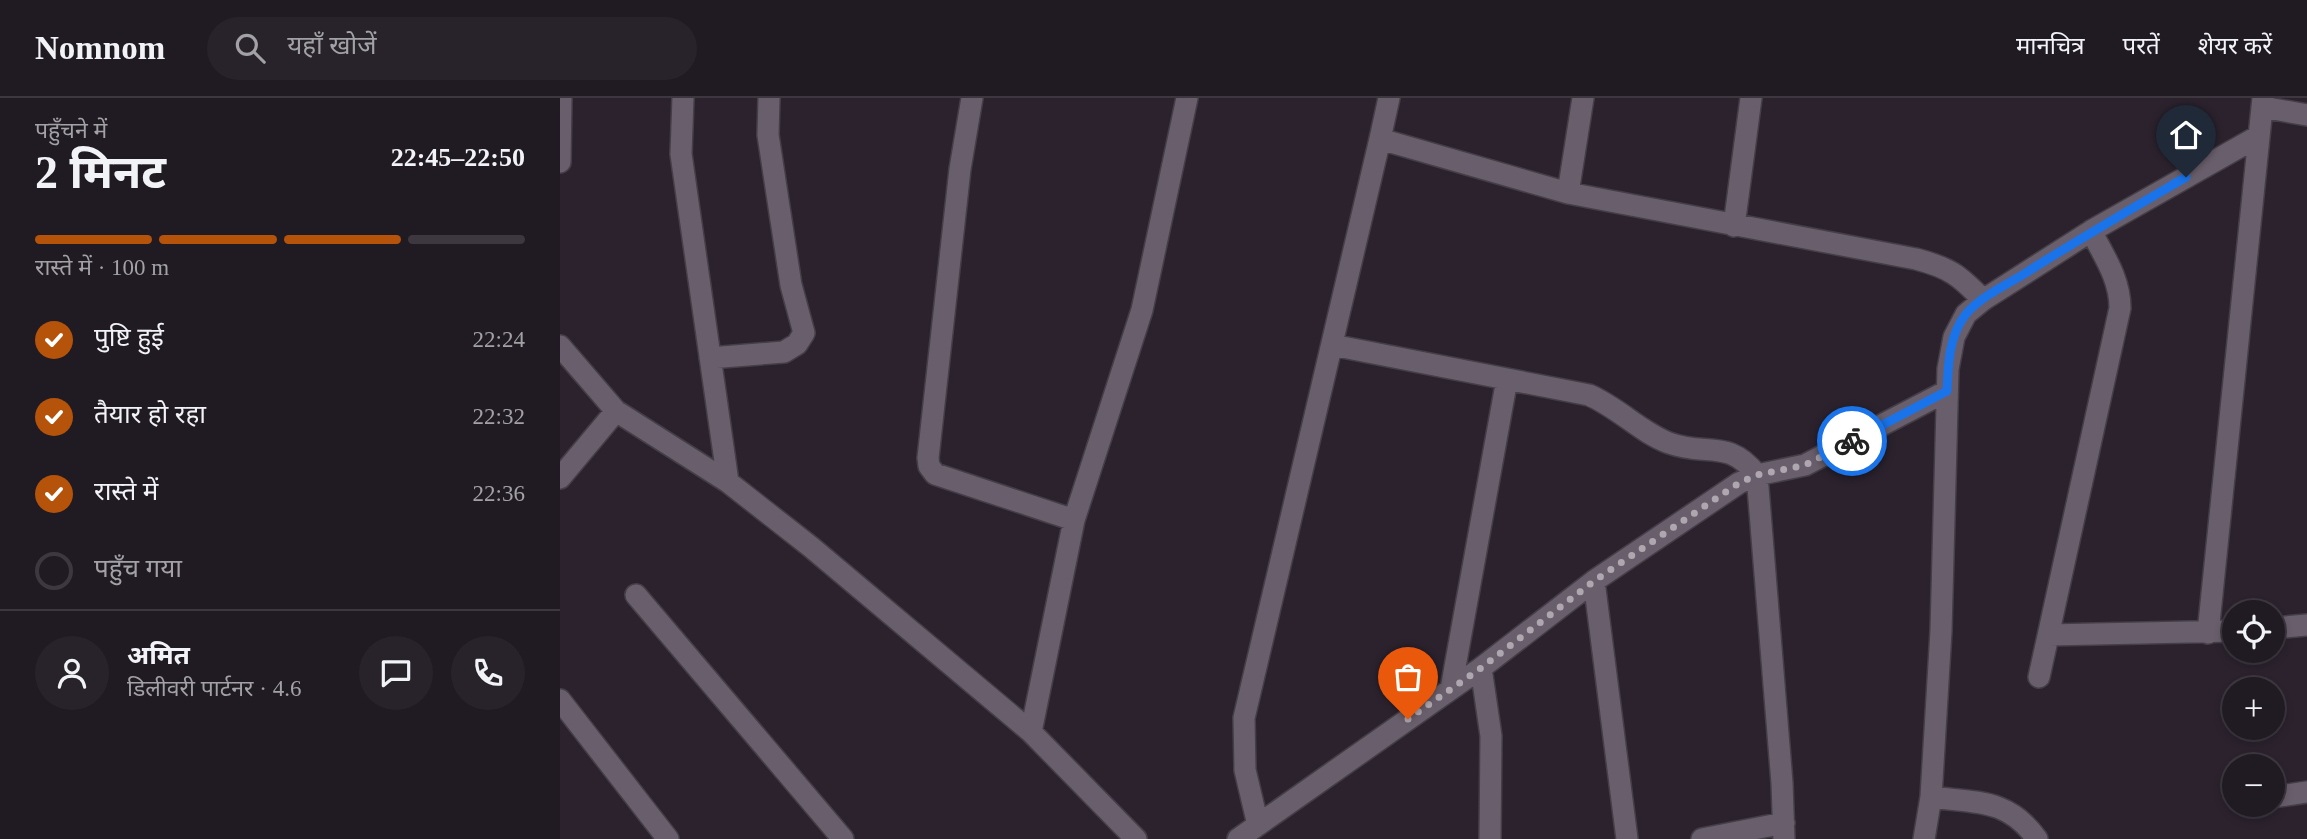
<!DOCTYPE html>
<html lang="hi">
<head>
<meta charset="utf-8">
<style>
	body { margin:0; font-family:"Times New Roman","Noto Sans Devanagari",serif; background:#28232a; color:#f1f3f6; height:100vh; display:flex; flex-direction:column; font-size:26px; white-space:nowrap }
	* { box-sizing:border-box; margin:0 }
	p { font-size:23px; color:#a2a1a5 }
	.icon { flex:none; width:38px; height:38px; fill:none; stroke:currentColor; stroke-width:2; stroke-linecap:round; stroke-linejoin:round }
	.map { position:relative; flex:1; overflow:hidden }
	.details { display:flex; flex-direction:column; background:#201a22; width:560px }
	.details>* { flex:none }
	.buttons { position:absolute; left:1662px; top:502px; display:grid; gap:14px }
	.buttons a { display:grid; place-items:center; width:63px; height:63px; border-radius:50%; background:#201a22; box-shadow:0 4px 10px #0003,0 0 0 2px #3d3840; font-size:35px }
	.pin { position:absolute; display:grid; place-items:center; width:60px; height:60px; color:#fff; margin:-72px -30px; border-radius:50% 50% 50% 0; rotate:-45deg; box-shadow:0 0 7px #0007 }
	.pin .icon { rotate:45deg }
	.courier { position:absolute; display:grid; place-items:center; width:70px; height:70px; margin:-35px; border:5px solid #1a73e8; border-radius:50%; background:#fff; color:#222; box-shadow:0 2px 9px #0007 }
	.head em { font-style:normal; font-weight:700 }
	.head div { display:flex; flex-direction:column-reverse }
	.head { display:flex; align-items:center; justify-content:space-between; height:119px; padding:0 35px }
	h1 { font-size:46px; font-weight:700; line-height:52px }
	.bar { display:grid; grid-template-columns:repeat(4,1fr); gap:10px 7px; align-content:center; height:84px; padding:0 35px }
	.bar i { height:9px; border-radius:5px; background:#3d3840 }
	.bar .current { background:#b45309 }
	.bar p { grid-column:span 4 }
	.line { display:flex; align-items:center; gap:18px; padding:0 35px; border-top:2px solid #3d3840 }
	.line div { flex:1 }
	.round { display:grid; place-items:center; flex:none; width:74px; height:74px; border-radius:37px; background:#28232a }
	ol { padding:0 35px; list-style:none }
	li { display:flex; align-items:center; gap:21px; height:77px }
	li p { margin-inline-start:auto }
	li .icon { padding:7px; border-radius:50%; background:#b45309; color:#fff; stroke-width:4 }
	li:last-child { color:#a2a1a5 }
	li i { width:38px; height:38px; border:4px solid #3d3840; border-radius:50% }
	header { display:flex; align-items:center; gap:42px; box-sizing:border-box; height:98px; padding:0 35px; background:#201a22; border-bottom:2px solid #3d3840 }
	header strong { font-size:33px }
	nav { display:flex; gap:38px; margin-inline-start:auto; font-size:24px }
	.search { width:490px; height:63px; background:#28232a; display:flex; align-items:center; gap:18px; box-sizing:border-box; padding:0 24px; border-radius:38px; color:#a2a1a5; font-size:26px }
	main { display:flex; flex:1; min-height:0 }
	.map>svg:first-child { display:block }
</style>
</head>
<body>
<header>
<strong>Nomnom</strong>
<div class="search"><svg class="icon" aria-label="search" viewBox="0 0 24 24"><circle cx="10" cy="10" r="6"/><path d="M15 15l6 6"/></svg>यहाँ खोजें</div>
<nav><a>मानचित्र</a><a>परतें</a><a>शेयर करें</a></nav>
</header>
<main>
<section class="details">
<div class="head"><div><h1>2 मिनट</h1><p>पहुँचने में</p></div><em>22:45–22:50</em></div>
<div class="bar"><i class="current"></i><i class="current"></i><i class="current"></i><i></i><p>रास्ते में · 100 m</p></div>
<ol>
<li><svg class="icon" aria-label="check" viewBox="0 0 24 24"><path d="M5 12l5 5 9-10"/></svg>पुष्टि हुई<p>22:24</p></li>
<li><svg class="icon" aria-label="check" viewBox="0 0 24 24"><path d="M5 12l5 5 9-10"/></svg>तैयार हो रहा<p>22:32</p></li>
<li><svg class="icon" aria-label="check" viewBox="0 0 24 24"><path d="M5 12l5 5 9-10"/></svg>रास्ते में<p>22:36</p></li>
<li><i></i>पहुँच गया</li>
</ol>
<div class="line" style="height:126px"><a class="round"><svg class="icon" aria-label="person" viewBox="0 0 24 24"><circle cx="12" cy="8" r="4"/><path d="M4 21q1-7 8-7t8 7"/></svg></a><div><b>अमित</b><p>डिलीवरी पार्टनर · 4.6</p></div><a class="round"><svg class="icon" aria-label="chat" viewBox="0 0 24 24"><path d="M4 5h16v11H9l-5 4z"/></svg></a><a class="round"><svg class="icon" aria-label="phone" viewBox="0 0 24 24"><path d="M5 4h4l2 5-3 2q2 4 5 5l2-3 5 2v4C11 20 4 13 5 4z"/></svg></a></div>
</section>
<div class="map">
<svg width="1747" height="741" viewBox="0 0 1747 741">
	<rect width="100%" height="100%" fill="#2b222e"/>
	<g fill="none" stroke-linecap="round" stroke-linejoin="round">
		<!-- minor casing -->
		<g stroke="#443e47" stroke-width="24">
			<path id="minor" d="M 123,0 L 121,56 L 168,384
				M 412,0 L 400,71 L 368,360 L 369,368 L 375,376 L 514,422
				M 829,0 L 820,41 L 1008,95 L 1023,0
				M 1702,9 L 1747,17
				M 0,64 L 1,0
				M 1008,95 L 1356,161 C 1390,170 1399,177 1423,202
				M 1174,128 L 1191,0
				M 772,247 L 1029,297 C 1059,310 1080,334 1109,345 C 1147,359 1168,340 1197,377 L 1222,685 L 1224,741
				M 0,248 L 56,313 L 168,384 L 251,449 L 471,634 L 576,741
				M 150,260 L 224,254 L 237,246 L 244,235 L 231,187 L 208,37 L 209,0
				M 0,380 L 56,313
				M 1034,483 L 1067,741
				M 76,497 L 283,741
				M 1713,530 L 1747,527
				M 1648,535 L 1703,0
				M 1489,537 L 1675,533
				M 921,570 L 931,638 L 930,741
				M 1479,579 L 1560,210 C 1560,181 1544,158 1531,133
				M 891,591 L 947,281
				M 0,602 L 108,741
				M 471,634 L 514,422 L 582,212 L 627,0
				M 1371,699 C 1416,705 1448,700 1477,741
				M 1713,699 L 1747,694
				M 698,727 L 685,672 L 684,620 L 820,41
				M 678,741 L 921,570 L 1034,483 L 1179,385 L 1197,377 L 1245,367 L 1387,293
				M 1142,741 L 1224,725
				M 1364,741 L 1371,699 L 1381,533 L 1388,271 L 1394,239 L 1406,216 L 1423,202 L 1531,133 L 1697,39"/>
		</g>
		<!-- minor -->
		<use href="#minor" stroke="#695f6c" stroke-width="21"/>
	</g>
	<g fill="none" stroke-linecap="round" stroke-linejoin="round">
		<!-- done -->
		<path stroke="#aea7b0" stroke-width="7" stroke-dasharray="0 12.6" d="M 848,621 L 921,570 L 1034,483 L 1179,385 L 1197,377 L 1245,367 L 1292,343"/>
		<!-- route -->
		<path stroke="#1a73e8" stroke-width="9" d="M 1292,343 L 1387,293 C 1388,267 1389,237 1406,216 C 1420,199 1446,187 1464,176 C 1517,142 1571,111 1626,79"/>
	</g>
</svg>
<div class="buttons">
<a><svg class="icon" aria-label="locate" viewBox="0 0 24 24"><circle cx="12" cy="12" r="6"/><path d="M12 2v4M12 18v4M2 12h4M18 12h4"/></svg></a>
<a>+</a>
<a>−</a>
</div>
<div class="pin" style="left:848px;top:621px;background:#ea580c"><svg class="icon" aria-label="bag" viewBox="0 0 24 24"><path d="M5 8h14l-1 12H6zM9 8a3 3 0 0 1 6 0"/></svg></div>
<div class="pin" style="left:1626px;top:79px;background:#1f2937"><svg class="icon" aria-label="home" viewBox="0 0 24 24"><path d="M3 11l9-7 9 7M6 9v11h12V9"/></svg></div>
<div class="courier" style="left:1292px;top:343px"><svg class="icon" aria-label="bike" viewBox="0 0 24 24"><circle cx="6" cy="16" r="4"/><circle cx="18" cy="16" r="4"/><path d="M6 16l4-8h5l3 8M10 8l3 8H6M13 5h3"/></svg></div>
</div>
</main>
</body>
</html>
